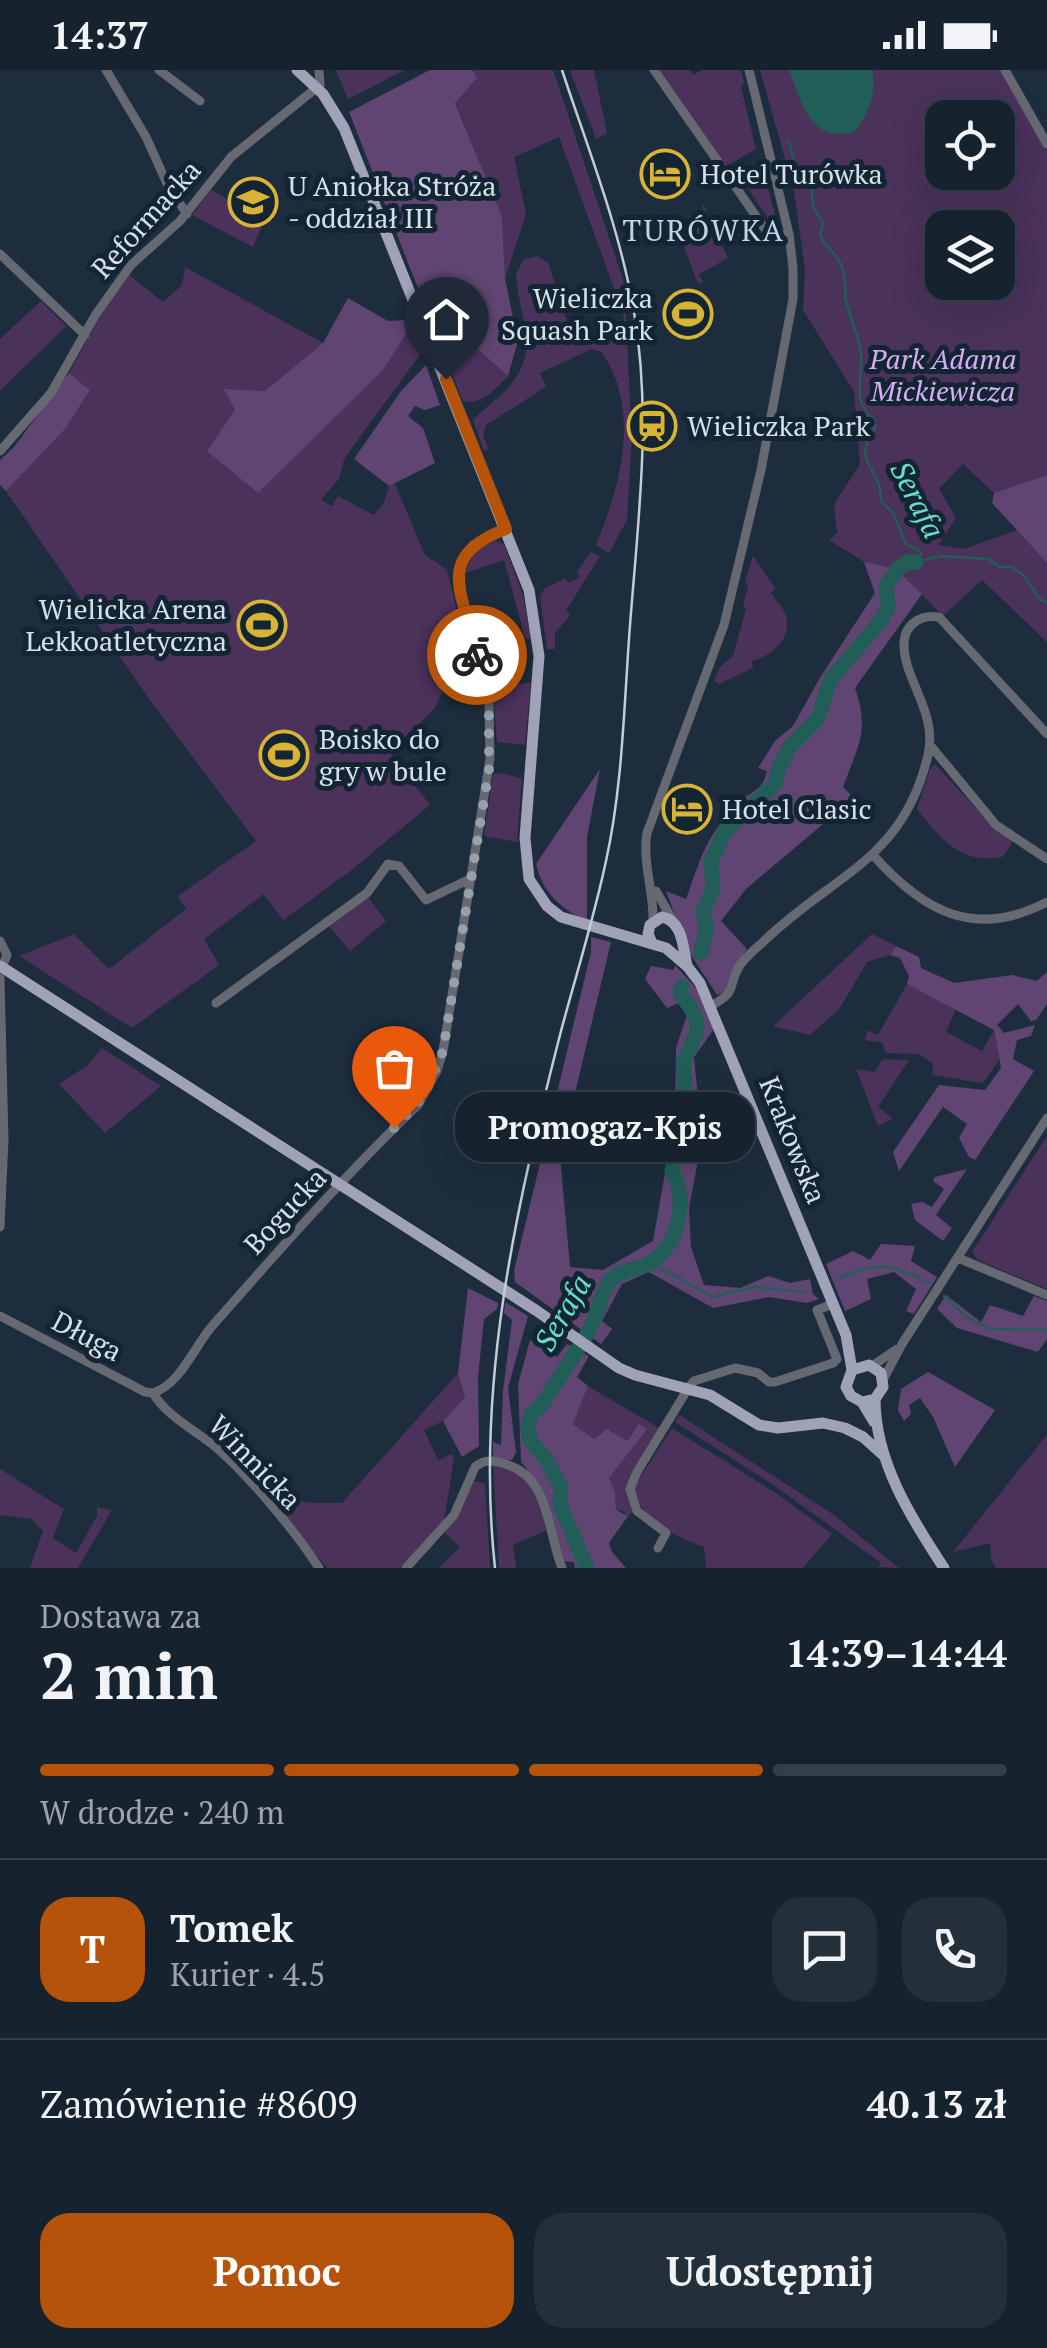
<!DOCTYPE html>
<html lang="pl">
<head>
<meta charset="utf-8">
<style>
	body { margin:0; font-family:"PT Serif",serif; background:#232f3a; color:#f1f3f6; height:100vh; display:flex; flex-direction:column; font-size:38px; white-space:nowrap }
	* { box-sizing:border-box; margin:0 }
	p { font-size:32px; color:#9ea4aa }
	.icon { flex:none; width:55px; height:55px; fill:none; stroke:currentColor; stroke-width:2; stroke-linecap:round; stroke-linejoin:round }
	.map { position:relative; height:1498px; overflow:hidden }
	.details { display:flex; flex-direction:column; background:#16222e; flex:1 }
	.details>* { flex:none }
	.fabs { position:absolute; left:925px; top:30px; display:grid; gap:20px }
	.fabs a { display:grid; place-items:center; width:90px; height:90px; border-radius:20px; background:#16222e; box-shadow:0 10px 40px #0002,0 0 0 2px #353f4a; font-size:50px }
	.pin { position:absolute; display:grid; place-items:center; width:85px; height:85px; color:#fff; margin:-102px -42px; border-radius:50% 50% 50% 0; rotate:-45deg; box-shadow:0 0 10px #0007 }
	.pin .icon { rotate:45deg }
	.courier { position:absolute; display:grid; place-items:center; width:100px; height:100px; margin:-50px; border:8px solid #b45309; border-radius:50%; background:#fff; color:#222; box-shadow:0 2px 12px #0007 }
	.bubble { position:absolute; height:70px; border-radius:30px; background:#16222e; box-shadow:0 10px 40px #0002,0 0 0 2px #353f4a; font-size:32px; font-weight:700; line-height:70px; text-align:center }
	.overview em { font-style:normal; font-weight:700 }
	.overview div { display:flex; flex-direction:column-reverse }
	.overview { display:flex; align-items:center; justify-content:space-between; height:170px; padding:0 40px }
	h1 { font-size:65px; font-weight:700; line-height:75px }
	.bar { display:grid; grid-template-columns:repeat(4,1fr); gap:15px 10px; align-content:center; height:120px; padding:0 40px }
	.bar i { height:12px; border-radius:8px; background:#353f4a }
	.bar .active { background:#b45309 }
	.bar p { grid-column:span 4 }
	.line { display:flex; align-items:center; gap:25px; padding:0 40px; border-top:2px solid #353f4a }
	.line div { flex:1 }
	.round { display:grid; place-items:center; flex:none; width:105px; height:105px; border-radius:30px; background:#232f3a }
	.cta { display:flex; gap:20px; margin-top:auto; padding:20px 40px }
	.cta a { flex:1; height:115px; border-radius:30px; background:#b45309; color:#fff; font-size:40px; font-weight:700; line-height:115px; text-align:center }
	.cta a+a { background:#232f3a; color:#f1f3f6 }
	.status { display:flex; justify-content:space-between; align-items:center; height:70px; padding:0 50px; background:#16222e; direction:ltr }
	.status svg { height:28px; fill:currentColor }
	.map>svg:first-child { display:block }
</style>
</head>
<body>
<div class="status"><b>14:37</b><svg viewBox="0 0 49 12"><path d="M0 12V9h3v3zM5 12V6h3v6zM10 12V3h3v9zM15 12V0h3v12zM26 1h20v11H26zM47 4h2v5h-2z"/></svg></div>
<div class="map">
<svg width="1047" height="1498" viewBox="0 0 1047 1498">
	<rect width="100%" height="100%" fill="#1d2d3d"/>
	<!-- green -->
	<path fill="#4a325b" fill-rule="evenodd" d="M 336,0 L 405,0 L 348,29 Z
		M 472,0 L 553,0 L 624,213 L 632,368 L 627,450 L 609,483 L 596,475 C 621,415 641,340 602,282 L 592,279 L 540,303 L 546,317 L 486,355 L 483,365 L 488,379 L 484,381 L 473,350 C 484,338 498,329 509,317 C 542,278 518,247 516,204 L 524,189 L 538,186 L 548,193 L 575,276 L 626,265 L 623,243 L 559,67 L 514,87 L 526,144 L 505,209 L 502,146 L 455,32 L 476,9 Z
		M 570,0 L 594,0 L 607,63 L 596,69 Z
		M 657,0 L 690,0 L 693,5 L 702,0 L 741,0 L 744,13 L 741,17 L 756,79 L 726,96 Z
		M 760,0 L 1002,0 L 1047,81 L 1047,405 L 994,423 L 963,394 L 939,419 L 956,448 L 938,475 L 964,479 L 1017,460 L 1047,493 L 1047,572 L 982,510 L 943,546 L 896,498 L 864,492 L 829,470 L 837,463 L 834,434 L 860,394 L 854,322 L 803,240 L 805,200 L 794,121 ZM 942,48 L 998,48 L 998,102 L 942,102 ZM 942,158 L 998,158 L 998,212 L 942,212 Z
		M 754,94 L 762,97 L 779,159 L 776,162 L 768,159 L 772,155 L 742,109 L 737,111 L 738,103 Z
		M 211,120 L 264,150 L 253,177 L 192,145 Z
		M 703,134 L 728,188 L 699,204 L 703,212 L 698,214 L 680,166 L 701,156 Z
		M 185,197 L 323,273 L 265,321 L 235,340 L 410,258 L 405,250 L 411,249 L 424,279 L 344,389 L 339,409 L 321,430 L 332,436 L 338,426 L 374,445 L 384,432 L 392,407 L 425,485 L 447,500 L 465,574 L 446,596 L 442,623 L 435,638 L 390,683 L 430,735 L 348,803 L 283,850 L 264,824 L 204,869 L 219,895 L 132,958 L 19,886 L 74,864 L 109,899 L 186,839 L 178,826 L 256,771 L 152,633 L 6,421 L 65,359 L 90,320 L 69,303 L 101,245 L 129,205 L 163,232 L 182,215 Z
		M 41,231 L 66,256 L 0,321 L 0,269 Z
		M 464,267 L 508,306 C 495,319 483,335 463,331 L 439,272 Z
		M 495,471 L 504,474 L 523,525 L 531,569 L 525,568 L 504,490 L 465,503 C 471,485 478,478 495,471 Z
		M 591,482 L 600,486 L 566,541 L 570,545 L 555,563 L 555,579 L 547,579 L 540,526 L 544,519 L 565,508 L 568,513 L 579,508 L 577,502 Z
		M 753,486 L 775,518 L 771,523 C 775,529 782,536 785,543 C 794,567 773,586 752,591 L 753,598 L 719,614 L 714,611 L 720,597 L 733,586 L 746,539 L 743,534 L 748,516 L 745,510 Z
		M 531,612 L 525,675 L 497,672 L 493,619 Z
		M 935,694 L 990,754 L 1013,772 L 1002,787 C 962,795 940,769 917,739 L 930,699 Z
		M 498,703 L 522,708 L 517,772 L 484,766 L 493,704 Z
		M 368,827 L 386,851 L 350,881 L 329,856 Z
		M 872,864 L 896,876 L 890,885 L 867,892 L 840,938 L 810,965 L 773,956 Z
		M 907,914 L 956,939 L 946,962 L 982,981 L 994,960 L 999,990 L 983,1013 L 932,1005 L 933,994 L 919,984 L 885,983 L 883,973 L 865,970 L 868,960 L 878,965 Z
		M 102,978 L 161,1016 L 105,1063 L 59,1014 L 88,995 Z
		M 883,989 L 909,990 L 878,1037 L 893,1049 L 878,1056 L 856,999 L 874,1002 Z
		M 1047,1066 L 1047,1219 L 978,1190 L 972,1182 Z
		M 458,1303 L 465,1327 L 443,1351 L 424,1360 L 438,1390 L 452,1384 L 454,1389 L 444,1451 L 425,1476 L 400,1498 L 327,1498 L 268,1429 L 276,1422 C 294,1435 320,1433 342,1433 Z
		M 588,1316 L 661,1359 L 628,1420 L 633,1441 L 628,1446 L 622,1440 L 616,1441 L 615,1422 L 609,1408 L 635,1358 L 627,1371 L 622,1371 L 612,1361 L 603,1362 L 594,1369 L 573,1354 Z
		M 679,1345 L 834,1445 L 899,1498 L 878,1497 L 881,1493 L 772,1414 L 675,1352 Z
		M 672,1358 L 779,1425 L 832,1464 L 803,1498 L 706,1498 L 704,1477 C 674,1466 642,1451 633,1419 Z
		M 1047,1365 L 1047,1498 L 996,1498 L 991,1489 L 990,1473 L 953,1482 Z
		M 493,1394 C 538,1406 536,1418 547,1460 L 513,1475 L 516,1498 L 499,1498 Z
		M 0,1399 L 64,1439 L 53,1468 L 76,1483 L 97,1446 L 97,1437 L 112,1440 L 78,1498 L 30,1498 L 43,1461 L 31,1449 L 0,1445 Z
		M 471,1411 L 485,1413 L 490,1498 L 439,1498 L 460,1477 L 445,1463 L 466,1430 Z"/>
	<!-- forest -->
	<path fill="#604573" d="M 430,0 L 472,0 L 477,8 L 455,33 L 502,146 L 505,209 L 518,271 L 508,306 L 464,267 L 439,272 L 349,42 Z
		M 348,228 L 388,251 L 405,250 L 410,258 L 382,301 L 258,423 L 207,381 L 235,340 L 224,319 L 265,321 L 323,273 Z
		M 426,295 L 440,335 L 425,340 L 415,336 L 408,346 L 423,358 L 435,393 L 389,416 L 354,389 L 401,321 Z
		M 69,303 L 90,320 L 65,359 L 6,421 L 0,415 L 0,390 L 14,377 Z
		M 1047,405 L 1047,493 L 992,433 L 994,423 Z
		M 864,492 L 895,498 L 922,524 L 855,618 C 870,661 858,676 843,717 L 854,728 L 746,819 L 721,851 L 747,879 L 732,902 L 726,921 L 717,925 L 689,882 L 666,821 L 686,829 C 695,805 701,782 715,761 C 722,751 731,736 742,729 C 755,720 763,719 767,701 L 758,698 L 775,671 L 793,656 L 821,606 L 875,523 Z
		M 600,699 L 587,767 L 587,852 C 560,837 543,824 536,794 Z
		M 591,867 L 611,872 L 560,1086 L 570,1197 L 603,1200 L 653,1171 L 675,1046 L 676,978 L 687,945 L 679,933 L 667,938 L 645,909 L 651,896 L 674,900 L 675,895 L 696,918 L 714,959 L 694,987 L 702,1069 L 689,1138 L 691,1177 L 704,1215 L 740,1218 L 768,1206 L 790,1213 L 810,1209 L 813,1224 L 819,1229 L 807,1233 L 769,1227 L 713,1238 L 649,1202 L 622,1214 L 602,1251 L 612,1259 L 601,1274 L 515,1212 L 514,1201 L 591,882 Z
		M 896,876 L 919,887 L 921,898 L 954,913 L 1012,905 L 1037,911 L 1047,902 L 1047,934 L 1036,950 L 1031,951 L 1018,934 L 997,955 L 1004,963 L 1035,955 L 1031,966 L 1017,970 L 1013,989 L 1034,1001 L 975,1090 L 969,1087 L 959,1068 L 967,1054 L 943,1037 L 899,1101 L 893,1082 L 939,1015 L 985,1020 L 1001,998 L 994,960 L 907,914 L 909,906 L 900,888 L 890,885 Z
		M 967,1099 L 936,1145 L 952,1158 L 943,1171 L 915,1150 L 911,1134 L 922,1132 L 932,1137 L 944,1119 L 933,1111 L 935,1107 Z
		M 881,1174 L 915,1176 L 911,1191 L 937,1207 L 914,1244 L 906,1241 L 916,1219 L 894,1202 L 867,1209 L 871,1229 L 845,1241 L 826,1194 L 853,1181 L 870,1190 Z
		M 468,1218 L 498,1233 L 497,1239 L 484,1249 L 478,1307 L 479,1376 L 462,1387 L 443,1351 L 465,1327 L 458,1303 Z
		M 946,1225 L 981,1252 L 990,1235 L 1023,1246 L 1034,1226 L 1047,1231 L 1047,1269 L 1038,1282 L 957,1258 L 937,1239 Z
		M 505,1232 L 528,1246 L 508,1318 L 516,1382 L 512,1390 L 493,1389 L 493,1372 L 501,1375 L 503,1321 L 512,1250 L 504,1243 Z
		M 530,1270 L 557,1287 L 567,1274 L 589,1286 L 577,1307 L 588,1316 L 573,1354 L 594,1369 L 607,1359 L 627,1371 L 639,1354 L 647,1359 L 609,1408 L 615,1422 L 616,1440 L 628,1446 L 609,1473 L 612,1482 L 626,1498 L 575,1498 L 574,1492 L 563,1491 L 533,1407 L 521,1392 L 518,1314 Z
		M 928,1302 L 995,1340 L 955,1397 L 933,1347 L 920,1328 L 909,1335 L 911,1344 L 904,1351 L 898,1340 L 901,1319 Z"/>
	<!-- water -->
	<path fill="#215e57" d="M 789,0 L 872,0 C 877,24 869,43 854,62 C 809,73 802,33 789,0 Z"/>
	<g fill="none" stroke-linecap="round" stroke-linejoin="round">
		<!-- stream -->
		<path stroke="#215e57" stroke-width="2.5" d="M 789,72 L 797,99 L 811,113 L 813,136 L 823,153 L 820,165 C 825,176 833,181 839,191 C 847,203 844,215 846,229 C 849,248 859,264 861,283 C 863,307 851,333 874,349 L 875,357 C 850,395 882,396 881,431 L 893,443 L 906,474 L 920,481 L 921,485 L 916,492 L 941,486 L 989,489 L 999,497 L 1012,497 L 1024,506 L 1039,528 L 1047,533
			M 651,1193 L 713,1227 L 755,1217 L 804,1222
			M 839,1208 C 879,1190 892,1195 929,1213
			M 944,1226 L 968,1248 L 990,1259 L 1047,1260"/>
		<!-- river -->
		<path stroke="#215e57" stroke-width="15" d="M 701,883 L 707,857 L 703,841 L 713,820 L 711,792 L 725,761 L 776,713 L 778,700 L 789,678 L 818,648 L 831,609 L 883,548 L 888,535 L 886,516 L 898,499 L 907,492 L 916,492
			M 587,1498 L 560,1435 L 561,1417 L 546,1389 L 530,1370 L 528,1355 L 531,1344 L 542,1335 C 558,1308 578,1282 592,1255 C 598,1241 601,1224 610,1211 C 620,1198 639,1201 652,1192 C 679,1173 688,1130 672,1101 L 679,1073 L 692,1052 C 688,1040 681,1001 685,989 C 688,979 696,969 697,959 C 698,944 687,934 680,923 L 682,916"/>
		<!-- minor -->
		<path stroke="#666872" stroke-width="9" d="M 106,0 L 146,67 L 169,118 L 187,144
			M 159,0 L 200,31
			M 654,0 L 767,162 L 773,168 L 789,164
			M 1005,0 L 1047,74
			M 0,184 L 85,265
			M 0,381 L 51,323 L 96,244 L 131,195 L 180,151 L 231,87 L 320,15 L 319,0
			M 930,675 L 996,755 L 1047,789
			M 873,785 C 923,841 974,870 1047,832
			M 656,821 L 672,849
			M 653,851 C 654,822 642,792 647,763 L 724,555 L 761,400 L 793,229 L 793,198 L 789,164 L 749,0
			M 0,871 L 7,885 L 2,897
			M 0,908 L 4,1070 L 0,1157
			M 216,933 L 367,823 L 388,794 L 399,796 L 426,830 L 472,808
			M 711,936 C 740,920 726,917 740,895 C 746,887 755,879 762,873 C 832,804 903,792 928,685 C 938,643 904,610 904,575 C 904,554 921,544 939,547 L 1047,664
			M 958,1188 L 1047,1225
			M 0,1246 L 145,1322 L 153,1323
			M 872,1296 L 897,1279
			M 883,1310 L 902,1274 L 1047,1048
			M 153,1323 C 181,1314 195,1275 213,1255 C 279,1180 346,1104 418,1035 L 437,1001 L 443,981 L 490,689 L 489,635 L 461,520 L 460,495 L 473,475 L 506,459
			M 153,1323 C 167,1347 197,1361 218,1379 C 250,1407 296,1462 319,1498
			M 658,1478 L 666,1463 L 637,1441 L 630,1419 L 637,1402 L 689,1317 L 694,1311 L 735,1298 L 758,1303 L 769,1312 L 775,1312 L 833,1293 L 837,1289 L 817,1240 L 833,1234
			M 406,1498 L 454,1445 L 475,1397 C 485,1389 493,1390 505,1394 C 550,1406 547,1461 562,1498"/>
		<!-- major -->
		<path stroke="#a0a3b8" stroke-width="11" d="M 297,0 L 323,24 L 344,58 L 529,520 L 539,586 L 525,768 L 529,809 L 547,836 L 561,847 L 666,878 L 687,896 L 700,913 L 846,1265 L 852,1300
			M 652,873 L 648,864 L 650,855 L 662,847 C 683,851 683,878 687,896
			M 0,896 L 537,1241 L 619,1298 L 635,1305 L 710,1325 L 759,1355 L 778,1358 L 823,1353 L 845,1358 L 863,1367 L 883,1385
			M 875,1329 C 875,1391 911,1448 944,1498
			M 862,1332 L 875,1329 L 883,1317 L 881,1303 L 869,1295 L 852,1300 L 846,1317 L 851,1326 L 862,1332 L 874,1352"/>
		<!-- rail -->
		<path stroke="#c1cdd7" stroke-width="2.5" d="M 495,1498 C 475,1315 516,1137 561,961 C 576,905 594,848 606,791 C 623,714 624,633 630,555 C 638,451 652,346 634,242 C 620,159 588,79 562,0"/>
	</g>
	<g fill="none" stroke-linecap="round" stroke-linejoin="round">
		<!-- done -->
		<path stroke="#95a1ad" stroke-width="10" stroke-dasharray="0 18" d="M 394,1058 L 424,1026 L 443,981 L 489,699 L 489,635 L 477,585"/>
		<!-- route -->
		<path stroke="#b45309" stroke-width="12" d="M 446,309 L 506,459 C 431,487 465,525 477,585"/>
	</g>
	<!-- icons -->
	<defs>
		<g id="hotel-ring" transform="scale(2.5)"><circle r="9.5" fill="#132433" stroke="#d9b334" stroke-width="1.5"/><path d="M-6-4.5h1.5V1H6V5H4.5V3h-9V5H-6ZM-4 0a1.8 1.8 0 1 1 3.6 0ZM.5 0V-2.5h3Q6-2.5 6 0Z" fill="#d9b334"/></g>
		<g id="school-ring" transform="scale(2.5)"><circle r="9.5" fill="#132433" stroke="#d9b334" stroke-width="1.5"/><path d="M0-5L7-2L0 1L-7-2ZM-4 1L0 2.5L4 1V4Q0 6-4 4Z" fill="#d9b334"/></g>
		<g id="stadium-ring" transform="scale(2.5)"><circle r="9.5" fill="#132433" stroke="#d9b334" stroke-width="1.5"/><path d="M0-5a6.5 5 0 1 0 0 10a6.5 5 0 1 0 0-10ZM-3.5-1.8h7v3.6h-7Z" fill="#d9b334"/></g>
		<g id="station-ring" transform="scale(2.5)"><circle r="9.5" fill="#132433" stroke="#d9b334" stroke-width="1.5"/><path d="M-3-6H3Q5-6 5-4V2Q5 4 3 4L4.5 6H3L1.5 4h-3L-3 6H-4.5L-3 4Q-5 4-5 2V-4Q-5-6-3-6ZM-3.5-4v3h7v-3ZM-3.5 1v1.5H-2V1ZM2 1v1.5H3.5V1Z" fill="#d9b334"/></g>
	</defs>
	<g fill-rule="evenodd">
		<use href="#hotel-ring" x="665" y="104"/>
		<use href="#school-ring" x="253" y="132"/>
		<use href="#stadium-ring" x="688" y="244"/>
		<use href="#station-ring" x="652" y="356"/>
		<use href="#stadium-ring" x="262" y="555"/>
		<use href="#stadium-ring" x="284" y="685"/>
		<use href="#hotel-ring" x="687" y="739"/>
	</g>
	<g text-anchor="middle" stroke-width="10" stroke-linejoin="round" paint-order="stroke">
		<!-- poi labels -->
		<g font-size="28" fill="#d5e0ea" stroke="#132433" text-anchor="start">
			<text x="700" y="114">Hotel Turówka</text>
			<text x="288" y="126">U Aniołka Stróża<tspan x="288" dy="32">- oddział III</tspan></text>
			<text x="653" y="238" text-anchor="end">Wieliczka<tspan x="653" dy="32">Squash Park</tspan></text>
			<text x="687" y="366">Wieliczka Park</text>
			<text x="227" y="549" text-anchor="end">Wielicka Arena<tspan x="227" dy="32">Lekkoatletyczna</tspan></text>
			<text x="319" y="679">Boisko do<tspan x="319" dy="32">gry w bule</tspan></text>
			<text x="722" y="749">Hotel Clasic</text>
		</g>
		<!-- street labels -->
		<g font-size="28" fill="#d5e0ea" stroke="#132433">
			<text transform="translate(146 149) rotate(-48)" y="10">Reformacka</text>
			<text transform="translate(793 1070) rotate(68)" y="10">Krakowska</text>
			<text transform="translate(285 1141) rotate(-47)" y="10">Bogucka</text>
			<text transform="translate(87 1266) rotate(28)" y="10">Długa</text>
			<text transform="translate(255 1392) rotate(46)" y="10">Winnicka</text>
		</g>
		<!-- park labels -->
		<g font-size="28" font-style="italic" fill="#d6acf5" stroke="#132433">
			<text x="943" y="299">Park Adama<tspan x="943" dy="32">Mickiewicza</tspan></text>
		</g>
		<!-- neighbourhood labels -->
		<g font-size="30" letter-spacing="2.5" fill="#bfd4e9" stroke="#132433">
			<text x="704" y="171">TURÓWKA</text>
		</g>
		<!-- water labels -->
		<g font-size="30" font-style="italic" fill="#66ddcf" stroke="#132433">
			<text transform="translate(917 430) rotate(63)" y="10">Serafa</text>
			<text transform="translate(563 1243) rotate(-60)" y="10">Serafa</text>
		</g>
	</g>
</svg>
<div class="fabs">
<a><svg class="icon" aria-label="locate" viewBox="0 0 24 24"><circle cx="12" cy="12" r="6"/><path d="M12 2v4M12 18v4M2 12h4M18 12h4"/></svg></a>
<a><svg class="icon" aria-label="layers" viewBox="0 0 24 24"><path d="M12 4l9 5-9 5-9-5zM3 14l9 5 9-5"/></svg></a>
</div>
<div class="pin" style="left:394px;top:1058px;background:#ea580c"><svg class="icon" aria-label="bag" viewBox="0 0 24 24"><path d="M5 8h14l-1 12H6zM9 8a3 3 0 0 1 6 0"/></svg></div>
<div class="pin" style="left:446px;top:309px;background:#1f2937"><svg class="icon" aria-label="home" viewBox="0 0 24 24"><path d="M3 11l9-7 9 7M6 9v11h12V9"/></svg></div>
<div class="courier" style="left:477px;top:585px"><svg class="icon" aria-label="bike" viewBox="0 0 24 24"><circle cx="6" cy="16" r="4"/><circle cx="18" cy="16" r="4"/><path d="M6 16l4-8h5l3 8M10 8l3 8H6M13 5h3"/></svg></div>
<div class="bubble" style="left:455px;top:1022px;width:300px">Promogaz-Kpis</div>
</div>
<section class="details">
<div class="overview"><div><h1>2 min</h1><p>Dostawa za</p></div><em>14:39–14:44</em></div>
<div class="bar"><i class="active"></i><i class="active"></i><i class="active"></i><i></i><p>W drodze · 240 m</p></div>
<div class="line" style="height:180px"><b class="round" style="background:#b45309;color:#fff">T</b><div><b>Tomek</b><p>Kurier · 4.5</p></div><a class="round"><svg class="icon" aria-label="chat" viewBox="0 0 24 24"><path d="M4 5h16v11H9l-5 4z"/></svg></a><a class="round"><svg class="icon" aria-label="phone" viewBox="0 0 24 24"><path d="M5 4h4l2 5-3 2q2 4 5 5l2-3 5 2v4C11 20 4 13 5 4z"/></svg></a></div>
<div class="line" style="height:130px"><div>Zamówienie #8609</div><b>40.13 zł</b></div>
<div class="cta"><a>Pomoc</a><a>Udostępnij</a></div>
</section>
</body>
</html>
